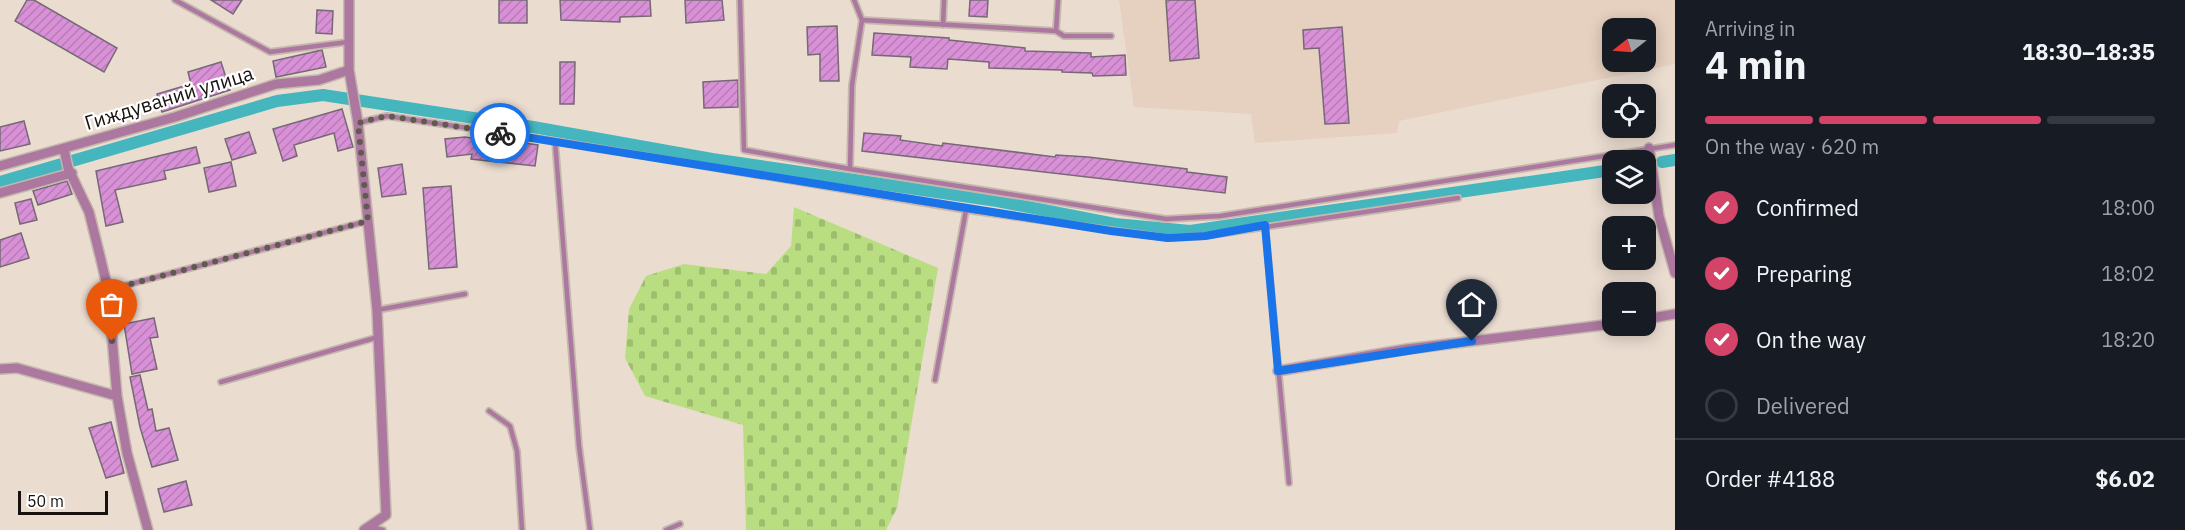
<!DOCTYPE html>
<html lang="en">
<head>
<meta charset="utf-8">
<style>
	body { margin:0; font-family:"IBM Plex Sans",sans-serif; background:#20242c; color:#f1f3f6; height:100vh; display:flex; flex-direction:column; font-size:22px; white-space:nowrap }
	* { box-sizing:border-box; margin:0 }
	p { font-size:20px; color:#9ea1a6 }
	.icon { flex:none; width:33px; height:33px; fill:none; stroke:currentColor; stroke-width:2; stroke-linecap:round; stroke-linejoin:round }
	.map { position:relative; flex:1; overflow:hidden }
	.side { display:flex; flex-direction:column; background:#171b24; width:510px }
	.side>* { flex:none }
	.needle { width:39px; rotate:253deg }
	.fabs { position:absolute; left:1602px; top:18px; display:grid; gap:12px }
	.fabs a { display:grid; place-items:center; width:54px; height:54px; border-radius:12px; background:#171b24; box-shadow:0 3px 15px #0003; font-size:30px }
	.scale { position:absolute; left:18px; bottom:15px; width:90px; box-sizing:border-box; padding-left:6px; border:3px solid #17120e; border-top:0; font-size:16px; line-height:21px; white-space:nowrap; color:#17120e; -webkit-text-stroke:4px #fff; paint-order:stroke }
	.pin { position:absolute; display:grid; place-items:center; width:51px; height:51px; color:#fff; margin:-62px -26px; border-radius:50% 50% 50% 0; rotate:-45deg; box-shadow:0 0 6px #0007 }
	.pin .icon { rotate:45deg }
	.courier { position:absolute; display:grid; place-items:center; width:60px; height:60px; margin:-30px; border:4px solid #1a73e8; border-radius:50%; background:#fff; color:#222; box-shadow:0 2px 8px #0007 }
	.headline em { font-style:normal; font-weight:700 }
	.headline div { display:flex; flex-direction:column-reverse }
	.headline { display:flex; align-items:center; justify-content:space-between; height:102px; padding:0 30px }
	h1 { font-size:39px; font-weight:700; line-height:45px }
	.bar { display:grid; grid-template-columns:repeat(4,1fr); gap:9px 6px; align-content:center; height:72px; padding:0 30px }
	.bar i { height:8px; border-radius:4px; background:#363941 }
	.bar .selected { background:#d34468 }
	.bar p { grid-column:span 4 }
	.line { display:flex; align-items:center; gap:15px; padding:0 30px; border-top:2px solid #363941 }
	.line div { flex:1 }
	ol { padding:0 30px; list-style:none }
	li { display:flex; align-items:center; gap:18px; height:66px }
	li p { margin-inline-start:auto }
	li .icon { padding:6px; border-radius:50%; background:#d34468; color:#fff; stroke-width:4 }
	li:last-child { color:#9ea1a6 }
	li i { width:33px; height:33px; border:3px solid #363941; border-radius:50% }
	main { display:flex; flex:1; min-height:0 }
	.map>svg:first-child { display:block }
</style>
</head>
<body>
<main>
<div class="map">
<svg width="1675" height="530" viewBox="0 0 1675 530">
	<defs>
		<pattern id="cemetery-stones" width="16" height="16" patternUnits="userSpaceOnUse" patternTransform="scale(1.5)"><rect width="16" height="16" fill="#b9de82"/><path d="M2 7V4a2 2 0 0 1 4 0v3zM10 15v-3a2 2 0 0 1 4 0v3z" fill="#9ebd6f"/></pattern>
		<pattern id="building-hatch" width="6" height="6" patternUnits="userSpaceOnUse" patternTransform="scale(1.5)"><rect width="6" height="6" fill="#d890d7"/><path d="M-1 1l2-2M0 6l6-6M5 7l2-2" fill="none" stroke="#b97bb7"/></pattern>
	</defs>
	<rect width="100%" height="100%" fill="#ebdcd0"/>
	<!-- built -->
	<path fill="#e6d0bf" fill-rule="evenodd" d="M 1119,0 L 1675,0 L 1675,64 L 1399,121 L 1397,133 L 1255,143 L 1251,114 L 1134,107 ZM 1612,28 L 1646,28 L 1646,62 L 1612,62 Z"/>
	<!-- cemetery -->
	<path fill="url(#cemetery-stones)" d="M 794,207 L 938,268 L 897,508 L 886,530 L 746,530 L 743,425 L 645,396 L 625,358 L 629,309 L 646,276 L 684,264 L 766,274 L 791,246 Z"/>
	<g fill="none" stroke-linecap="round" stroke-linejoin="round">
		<!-- canal -->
		<path stroke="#45b6be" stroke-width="12" d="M 1662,162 L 1675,160
			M 0,182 L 277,101 L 323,95 L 533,127 L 712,159 L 997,201 L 1115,224 L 1190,231 L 1612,170"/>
	</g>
	<!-- building -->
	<path fill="url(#building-hatch)" stroke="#766975" stroke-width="1.5" d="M 27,0 L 34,0 L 117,48 L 104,72 L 15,21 Z
		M 211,0 L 242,0 L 233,14 Z
		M 499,0 L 527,0 L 527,23 L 499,23 Z
		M 560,0 L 650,0 L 651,16 L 620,17 L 620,22 L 561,20 Z
		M 685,0 L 722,0 L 724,20 L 686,23 Z
		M 970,0 L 988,0 L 987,17 L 969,16 Z
		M 1166,0 L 1195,0 L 1199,58 L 1170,61 Z
		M 317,10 L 333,11 L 332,34 L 316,33 Z
		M 837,26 L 839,81 L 820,81 L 820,54 L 808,55 L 807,27 Z
		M 1342,27 L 1349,123 L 1325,124 L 1319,48 L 1304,49 L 1303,30 Z
		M 874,33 L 949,38 L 949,40 L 1025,48 L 1025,51 L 1091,53 L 1091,57 L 1125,55 L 1126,75 L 1093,76 L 1092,73 L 1062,72 L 1062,70 L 989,68 L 989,62 L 948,59 L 947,69 L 910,67 L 911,57 L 872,55 Z
		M 322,50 L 326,67 L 276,77 L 273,61 Z
		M 221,62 L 230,90 L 162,112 L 157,94 L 191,84 L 188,72 Z
		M 560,62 L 575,62 L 574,104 L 560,104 Z
		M 738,80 L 738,107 L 704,108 L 703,82 Z
		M 342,109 L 353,147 L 338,151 L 334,133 L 294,145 L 297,156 L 283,161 L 273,129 Z
		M 24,121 L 30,144 L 0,151 L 0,127 Z
		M 249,132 L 256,153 L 232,160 L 225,139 Z
		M 864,133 L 901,136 L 900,140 L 942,146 L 943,143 L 1055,157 L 1056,155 L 1088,157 L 1187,169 L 1187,172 L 1227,177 L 1225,193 L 862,151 Z
		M 465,137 L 510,144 L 510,141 L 538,145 L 535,166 L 471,159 L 472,154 L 447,157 L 445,139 Z
		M 196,147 L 200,163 L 164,171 L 166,179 L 115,190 L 123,222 L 106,226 L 96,171 Z
		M 231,162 L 236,186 L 209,192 L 204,168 Z
		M 402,164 L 406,194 L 382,197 L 378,168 Z
		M 67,181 L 72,194 L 38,205 L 33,191 Z
		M 451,186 L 457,267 L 429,269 L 423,188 Z
		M 31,199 L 37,220 L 20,224 L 15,203 Z
		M 21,233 L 29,258 L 0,267 L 0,240 Z
		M 154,318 L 158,337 L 150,338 L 157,369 L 132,374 L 124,324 Z
		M 140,375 L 148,410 L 152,409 L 156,431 L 169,428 L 178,460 L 152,467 L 140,427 L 130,377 Z
		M 111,422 L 124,473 L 106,478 L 89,428 Z
		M 186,481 L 192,505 L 164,512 L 158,489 Z"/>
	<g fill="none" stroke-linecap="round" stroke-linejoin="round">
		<!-- service casing -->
		<g stroke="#c5b8ad" stroke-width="8">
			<path id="service" d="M 175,0 L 270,52 L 348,42
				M 740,0 L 744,150 L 850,169 L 1166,219 L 1220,216 L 1675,145
				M 862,20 L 1056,31 L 1064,36 L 1111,36
				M 943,25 L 944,0
				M 1056,31 L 1058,0
				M 358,123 L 387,116 L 555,141 L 966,210 L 935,380
				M 555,141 L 579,446 L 590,530
				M 850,169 L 852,85 L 862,20 L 854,0
				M 966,210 L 1168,238 L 1205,236 L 1458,198
				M 1265,225 L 1289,483
				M 108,290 L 368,221
				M 377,310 L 465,294
				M 221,382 L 378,337
				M 489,411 L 510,426 L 517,451 L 522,530
				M 371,527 L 383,530
				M 666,530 L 680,524"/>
		</g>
		<!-- minor casing -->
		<g stroke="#c5b8ad" stroke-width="12">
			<path id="minor" d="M 349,0 L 349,70 L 358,123 L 377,310 L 386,515 L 364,530
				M 1649,148 L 1659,216 L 1675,273
				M 64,149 L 68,168 L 89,212 L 100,256 L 108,290 L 117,396 L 127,453 L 148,530
				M 0,166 L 175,117 L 276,84 L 319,80 L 349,70
				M 0,193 L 72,173
				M 1646,319 L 1675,314
				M 0,369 L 17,368 L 117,396
				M 1278,371 L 1407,349 L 1612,324"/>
		</g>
		<!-- service -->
		<use href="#service" stroke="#ac78a0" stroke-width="4.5"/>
		<!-- minor -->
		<use href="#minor" stroke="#ac78a0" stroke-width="9"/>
	</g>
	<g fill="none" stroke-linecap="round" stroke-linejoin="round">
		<!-- done -->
		<path stroke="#615952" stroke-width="6" stroke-dasharray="0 10.8" d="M 112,341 L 108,290 L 368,221 L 358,123 L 387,116 L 500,133"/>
		<!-- route -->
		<path stroke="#1a73e8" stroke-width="8" d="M 500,133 L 1111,231 L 1168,238 L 1205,236 L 1265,225 L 1278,371 L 1472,341"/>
	</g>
	<g text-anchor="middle" stroke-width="4.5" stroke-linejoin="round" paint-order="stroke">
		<!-- street labels -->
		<g font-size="20" fill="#17120e" stroke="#fff">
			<text transform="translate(169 98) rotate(-17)" y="7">Гиждуваний улица</text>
		</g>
	</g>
</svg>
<div class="fabs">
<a><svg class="needle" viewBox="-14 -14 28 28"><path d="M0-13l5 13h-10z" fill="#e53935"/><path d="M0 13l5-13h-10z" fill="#9ea1a6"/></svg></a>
<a><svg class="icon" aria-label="locate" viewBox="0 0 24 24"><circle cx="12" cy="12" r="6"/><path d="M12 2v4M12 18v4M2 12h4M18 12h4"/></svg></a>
<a><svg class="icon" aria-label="layers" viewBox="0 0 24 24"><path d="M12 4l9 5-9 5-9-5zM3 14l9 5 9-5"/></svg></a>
<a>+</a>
<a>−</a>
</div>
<div class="scale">50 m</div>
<div class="pin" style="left:112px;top:341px;background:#ea580c"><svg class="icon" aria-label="bag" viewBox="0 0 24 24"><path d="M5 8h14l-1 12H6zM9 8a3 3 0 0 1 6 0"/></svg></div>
<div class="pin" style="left:1472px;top:341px;background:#1f2937"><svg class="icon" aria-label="home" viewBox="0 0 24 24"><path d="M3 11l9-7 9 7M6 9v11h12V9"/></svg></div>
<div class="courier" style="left:500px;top:133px"><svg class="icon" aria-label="bike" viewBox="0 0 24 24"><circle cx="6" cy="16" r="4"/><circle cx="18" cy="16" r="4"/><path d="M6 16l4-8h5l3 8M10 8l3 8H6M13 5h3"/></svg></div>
</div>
<section class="side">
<div class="headline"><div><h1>4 min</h1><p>Arriving in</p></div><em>18:30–18:35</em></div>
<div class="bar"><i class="selected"></i><i class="selected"></i><i class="selected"></i><i></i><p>On the way · 620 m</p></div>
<ol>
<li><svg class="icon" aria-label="check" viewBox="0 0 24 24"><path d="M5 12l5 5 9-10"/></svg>Confirmed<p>18:00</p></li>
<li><svg class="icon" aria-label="check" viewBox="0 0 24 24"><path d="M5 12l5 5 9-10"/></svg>Preparing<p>18:02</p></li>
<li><svg class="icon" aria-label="check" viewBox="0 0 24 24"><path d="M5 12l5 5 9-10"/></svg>On the way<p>18:20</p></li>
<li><i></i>Delivered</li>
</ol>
<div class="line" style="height:78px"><div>Order #4188</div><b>$6.02</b></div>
</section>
</main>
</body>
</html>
